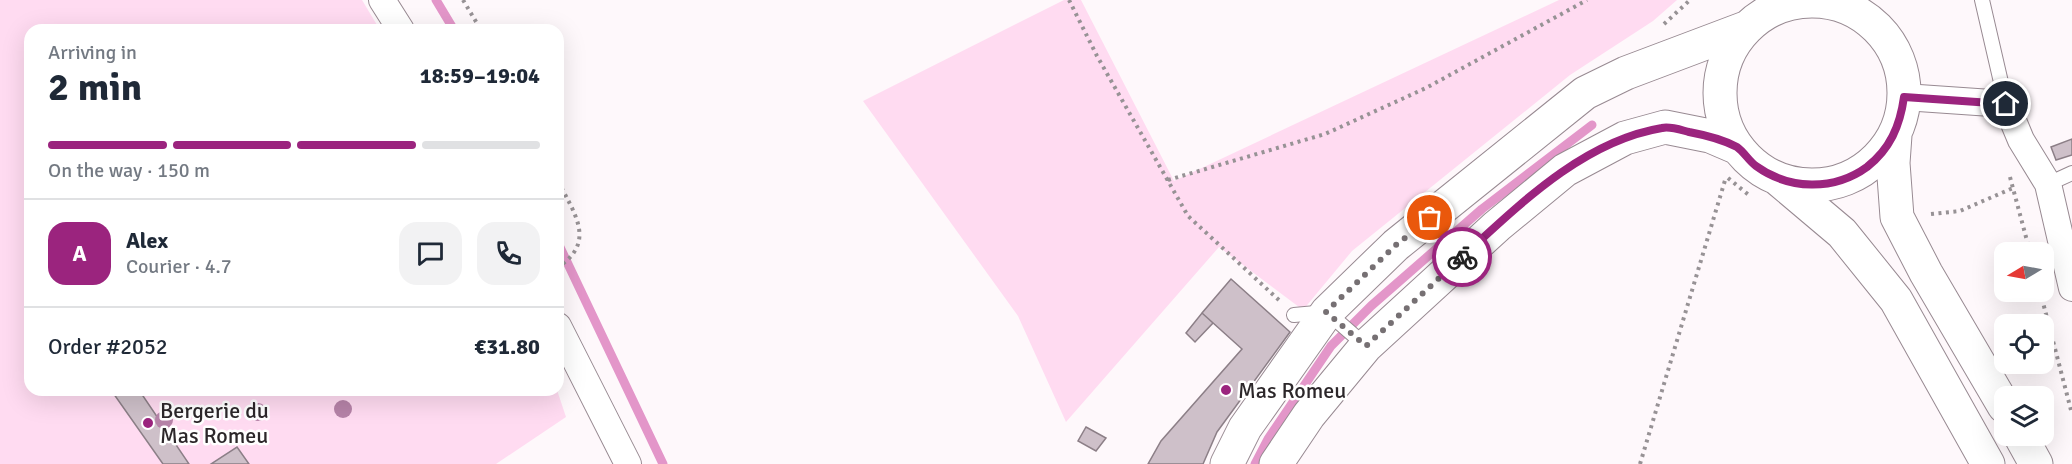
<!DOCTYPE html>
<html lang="en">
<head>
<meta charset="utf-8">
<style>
	body { margin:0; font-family:Signika,sans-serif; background:#f2f2f3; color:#1f2937; height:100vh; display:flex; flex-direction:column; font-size:22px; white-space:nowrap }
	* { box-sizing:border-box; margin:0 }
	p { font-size:20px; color:#747a83 }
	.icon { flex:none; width:33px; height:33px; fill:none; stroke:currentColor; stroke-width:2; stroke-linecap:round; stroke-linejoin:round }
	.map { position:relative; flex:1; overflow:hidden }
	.panel { position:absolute; left:24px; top:24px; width:540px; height:372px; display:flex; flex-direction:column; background:#fff; border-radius:18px; box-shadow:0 6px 24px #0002 }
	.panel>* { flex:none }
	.needle { width:39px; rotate:260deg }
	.fabs { position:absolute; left:1994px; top:242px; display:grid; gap:12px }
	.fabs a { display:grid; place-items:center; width:60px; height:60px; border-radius:12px; background:#fff; box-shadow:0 6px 24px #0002; font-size:30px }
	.pin { position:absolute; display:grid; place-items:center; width:51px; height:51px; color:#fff; margin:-26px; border:3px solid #fff; border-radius:50%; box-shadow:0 2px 6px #0007 }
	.courier { position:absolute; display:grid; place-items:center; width:60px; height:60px; margin:-30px; border:4px solid #9b247e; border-radius:50%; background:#fff; color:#222; box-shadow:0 2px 8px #0007 }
	.overview em { font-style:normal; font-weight:700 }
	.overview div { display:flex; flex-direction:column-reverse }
	.overview { display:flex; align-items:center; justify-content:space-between; height:102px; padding:0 24px }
	h1 { font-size:39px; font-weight:700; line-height:45px }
	.bar { display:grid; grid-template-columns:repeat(4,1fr); gap:9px 6px; align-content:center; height:72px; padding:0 24px }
	.bar i { height:8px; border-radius:4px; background:#e0e1e3 }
	.bar .active { background:#9b247e }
	.bar p { grid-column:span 4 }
	.line { display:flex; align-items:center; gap:15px; padding:0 24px; border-top:2px solid #e0e1e3 }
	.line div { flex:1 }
	.round { display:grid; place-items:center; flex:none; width:63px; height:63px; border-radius:18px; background:#f2f2f3 }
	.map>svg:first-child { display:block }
</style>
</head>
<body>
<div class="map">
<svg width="2072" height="464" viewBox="0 0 2072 464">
	<rect width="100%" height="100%" fill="#fef8fb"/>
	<!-- green -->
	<path fill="#ffdbf1" d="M 0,0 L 362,0 L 380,30 L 30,30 L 30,390 L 557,390 L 566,417 L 496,464 L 0,464 Z
		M 1064,0 L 1081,0 L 1174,181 L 1559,0 L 1677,0 L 1653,21 L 1570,75 L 1352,251 L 1303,310 L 1219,247 L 1066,422 L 1018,316 L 863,101 Z"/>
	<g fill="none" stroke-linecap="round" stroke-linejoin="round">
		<!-- stream -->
		<path stroke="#e396c9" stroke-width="9" d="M 436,0 L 454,30
			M 558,243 L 663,464
			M 1255,464 L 1268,439 L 1331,346 L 1371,306 L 1482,209 L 1592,125"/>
	</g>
	<!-- building -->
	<path fill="#cec0c9" stroke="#8c7f87" stroke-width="1.5" d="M 2072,139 L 2072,155 L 2056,160 L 2051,147 Z
		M 1231,279 L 1290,332 L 1217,432 L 1203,464 L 1148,464 L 1161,441 L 1242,349 L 1202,313 Z
		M 1202,313 L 1213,323 L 1195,342 L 1186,333 Z
		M 111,390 L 139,390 L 189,464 L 163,464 Z
		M 1086,427 L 1106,438 L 1096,451 L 1078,441 Z
		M 237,447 L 249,464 L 211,464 Z"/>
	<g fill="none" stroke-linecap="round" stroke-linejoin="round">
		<!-- service casing -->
		<g stroke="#988a92" stroke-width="16">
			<path id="service" d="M 1982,0 L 2006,104
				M 2048,184 L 2072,173
				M 1294,315 L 1327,312 L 1366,346"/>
		</g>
		<!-- minor casing -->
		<g stroke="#988a92" stroke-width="28">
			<path id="minor" d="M 382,0 L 401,30
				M 1904,97 L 2006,104 L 2021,140 L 2048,184 L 2072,288
				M 558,326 L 628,464"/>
		</g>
		<!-- secondary casing -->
		<g stroke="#988a92" stroke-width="35">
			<path id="secondary" d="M1720 93a92 92 0 1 1 184 0a92 92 0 1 1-184 0Z
				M 1895,135 L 1893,163 L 1897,217 L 1926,273 L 2004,406
				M 1778,179 L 1842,233 L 1896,300 L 1988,464
				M 2020,435 L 2036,464
				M 1227,464 L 1245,428 L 1327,312 L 1396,245 L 1585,93 L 1626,73 L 1748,27
				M 1276,464 L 1309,415 L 1366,346 L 1497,226 L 1565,170 L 1625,138 L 1665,127 L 1710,136 L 1738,148"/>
		</g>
		<!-- path -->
		<path stroke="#979295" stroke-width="4" stroke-dasharray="3 4.5" stroke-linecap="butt" d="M 463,0 L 481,30
			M 1069,0 L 1097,56 L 1188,216 L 1281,302
			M 1664,24 L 1690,0
			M 2010,177 L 2030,252
			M 1728,178 L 1750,196
			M 1168,180 L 1325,134 L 1426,88 L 1587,0
			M 558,181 C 574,213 597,242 558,267
			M 1931,214 L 1960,211 L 2013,188
			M 2040,291 L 2072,414
			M 1640,464 L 1726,177"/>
		<!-- service -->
		<use href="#service" stroke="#fff" stroke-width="14"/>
		<!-- minor -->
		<use href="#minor" stroke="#fff" stroke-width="26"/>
		<!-- secondary -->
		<use href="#secondary" stroke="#fff" stroke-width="33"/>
	</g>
	<!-- trees -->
	<g fill="#b683a8">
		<circle cx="343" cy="409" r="9"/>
		<circle cx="258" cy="412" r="9"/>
		<circle cx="164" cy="420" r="9"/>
	</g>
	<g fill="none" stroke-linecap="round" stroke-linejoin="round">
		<!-- done -->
		<path stroke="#767073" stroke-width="6" stroke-dasharray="0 10.8" d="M 1430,218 L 1396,245 L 1326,312 L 1366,346 L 1462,257"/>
		<!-- route -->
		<path stroke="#9b247e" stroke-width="8" d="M 1462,257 C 1519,205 1583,141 1662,128 C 1670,126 1681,130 1689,132 C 1705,135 1722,139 1737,147 C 1744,152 1749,161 1756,166 C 1789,190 1834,191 1867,167 C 1890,149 1900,126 1904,97 L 2006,104"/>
	</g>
	<!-- markers -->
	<g fill="#9b247e" stroke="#fff" stroke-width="2">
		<circle cx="1226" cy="390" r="6"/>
		<circle cx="148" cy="423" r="6"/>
	</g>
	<g text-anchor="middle" stroke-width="5" stroke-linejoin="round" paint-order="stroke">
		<!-- poi labels -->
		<g font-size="22" fill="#2c272a" stroke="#fff" text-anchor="start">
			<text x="1238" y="398">Mas Romeu</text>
			<text x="160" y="418">Bergerie du<tspan x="160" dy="25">Mas Romeu</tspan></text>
		</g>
	</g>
</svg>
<div class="fabs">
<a><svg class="needle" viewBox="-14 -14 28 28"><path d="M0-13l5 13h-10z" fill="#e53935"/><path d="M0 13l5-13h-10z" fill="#747a83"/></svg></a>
<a><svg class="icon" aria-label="locate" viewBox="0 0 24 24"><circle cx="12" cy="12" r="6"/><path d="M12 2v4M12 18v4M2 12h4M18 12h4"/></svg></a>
<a><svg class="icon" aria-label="layers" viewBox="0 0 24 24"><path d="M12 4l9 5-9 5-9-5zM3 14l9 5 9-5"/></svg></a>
</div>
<div class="pin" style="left:1430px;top:218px;background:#ea580c"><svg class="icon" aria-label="bag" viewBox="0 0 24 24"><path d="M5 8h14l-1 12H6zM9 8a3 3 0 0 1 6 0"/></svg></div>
<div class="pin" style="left:2006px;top:104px;background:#1f2937"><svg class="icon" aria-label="home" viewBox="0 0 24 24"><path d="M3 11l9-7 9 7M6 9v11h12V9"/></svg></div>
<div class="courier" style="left:1462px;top:257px"><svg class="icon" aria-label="bike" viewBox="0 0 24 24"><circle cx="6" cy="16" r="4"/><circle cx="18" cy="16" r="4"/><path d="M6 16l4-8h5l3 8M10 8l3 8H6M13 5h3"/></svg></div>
<section class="panel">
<div class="overview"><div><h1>2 min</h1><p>Arriving in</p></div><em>18:59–19:04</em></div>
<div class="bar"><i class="active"></i><i class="active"></i><i class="active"></i><i></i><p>On the way · 150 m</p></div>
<div class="line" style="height:108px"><b class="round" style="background:#9b247e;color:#fff">A</b><div><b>Alex</b><p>Courier · 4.7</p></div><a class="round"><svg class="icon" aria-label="chat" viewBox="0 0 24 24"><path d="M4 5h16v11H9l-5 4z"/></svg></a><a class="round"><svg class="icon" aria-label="phone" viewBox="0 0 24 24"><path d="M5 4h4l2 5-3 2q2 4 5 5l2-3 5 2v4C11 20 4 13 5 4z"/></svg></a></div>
<div class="line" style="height:78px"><div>Order #2052</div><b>€31.80</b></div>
</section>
</div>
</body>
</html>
